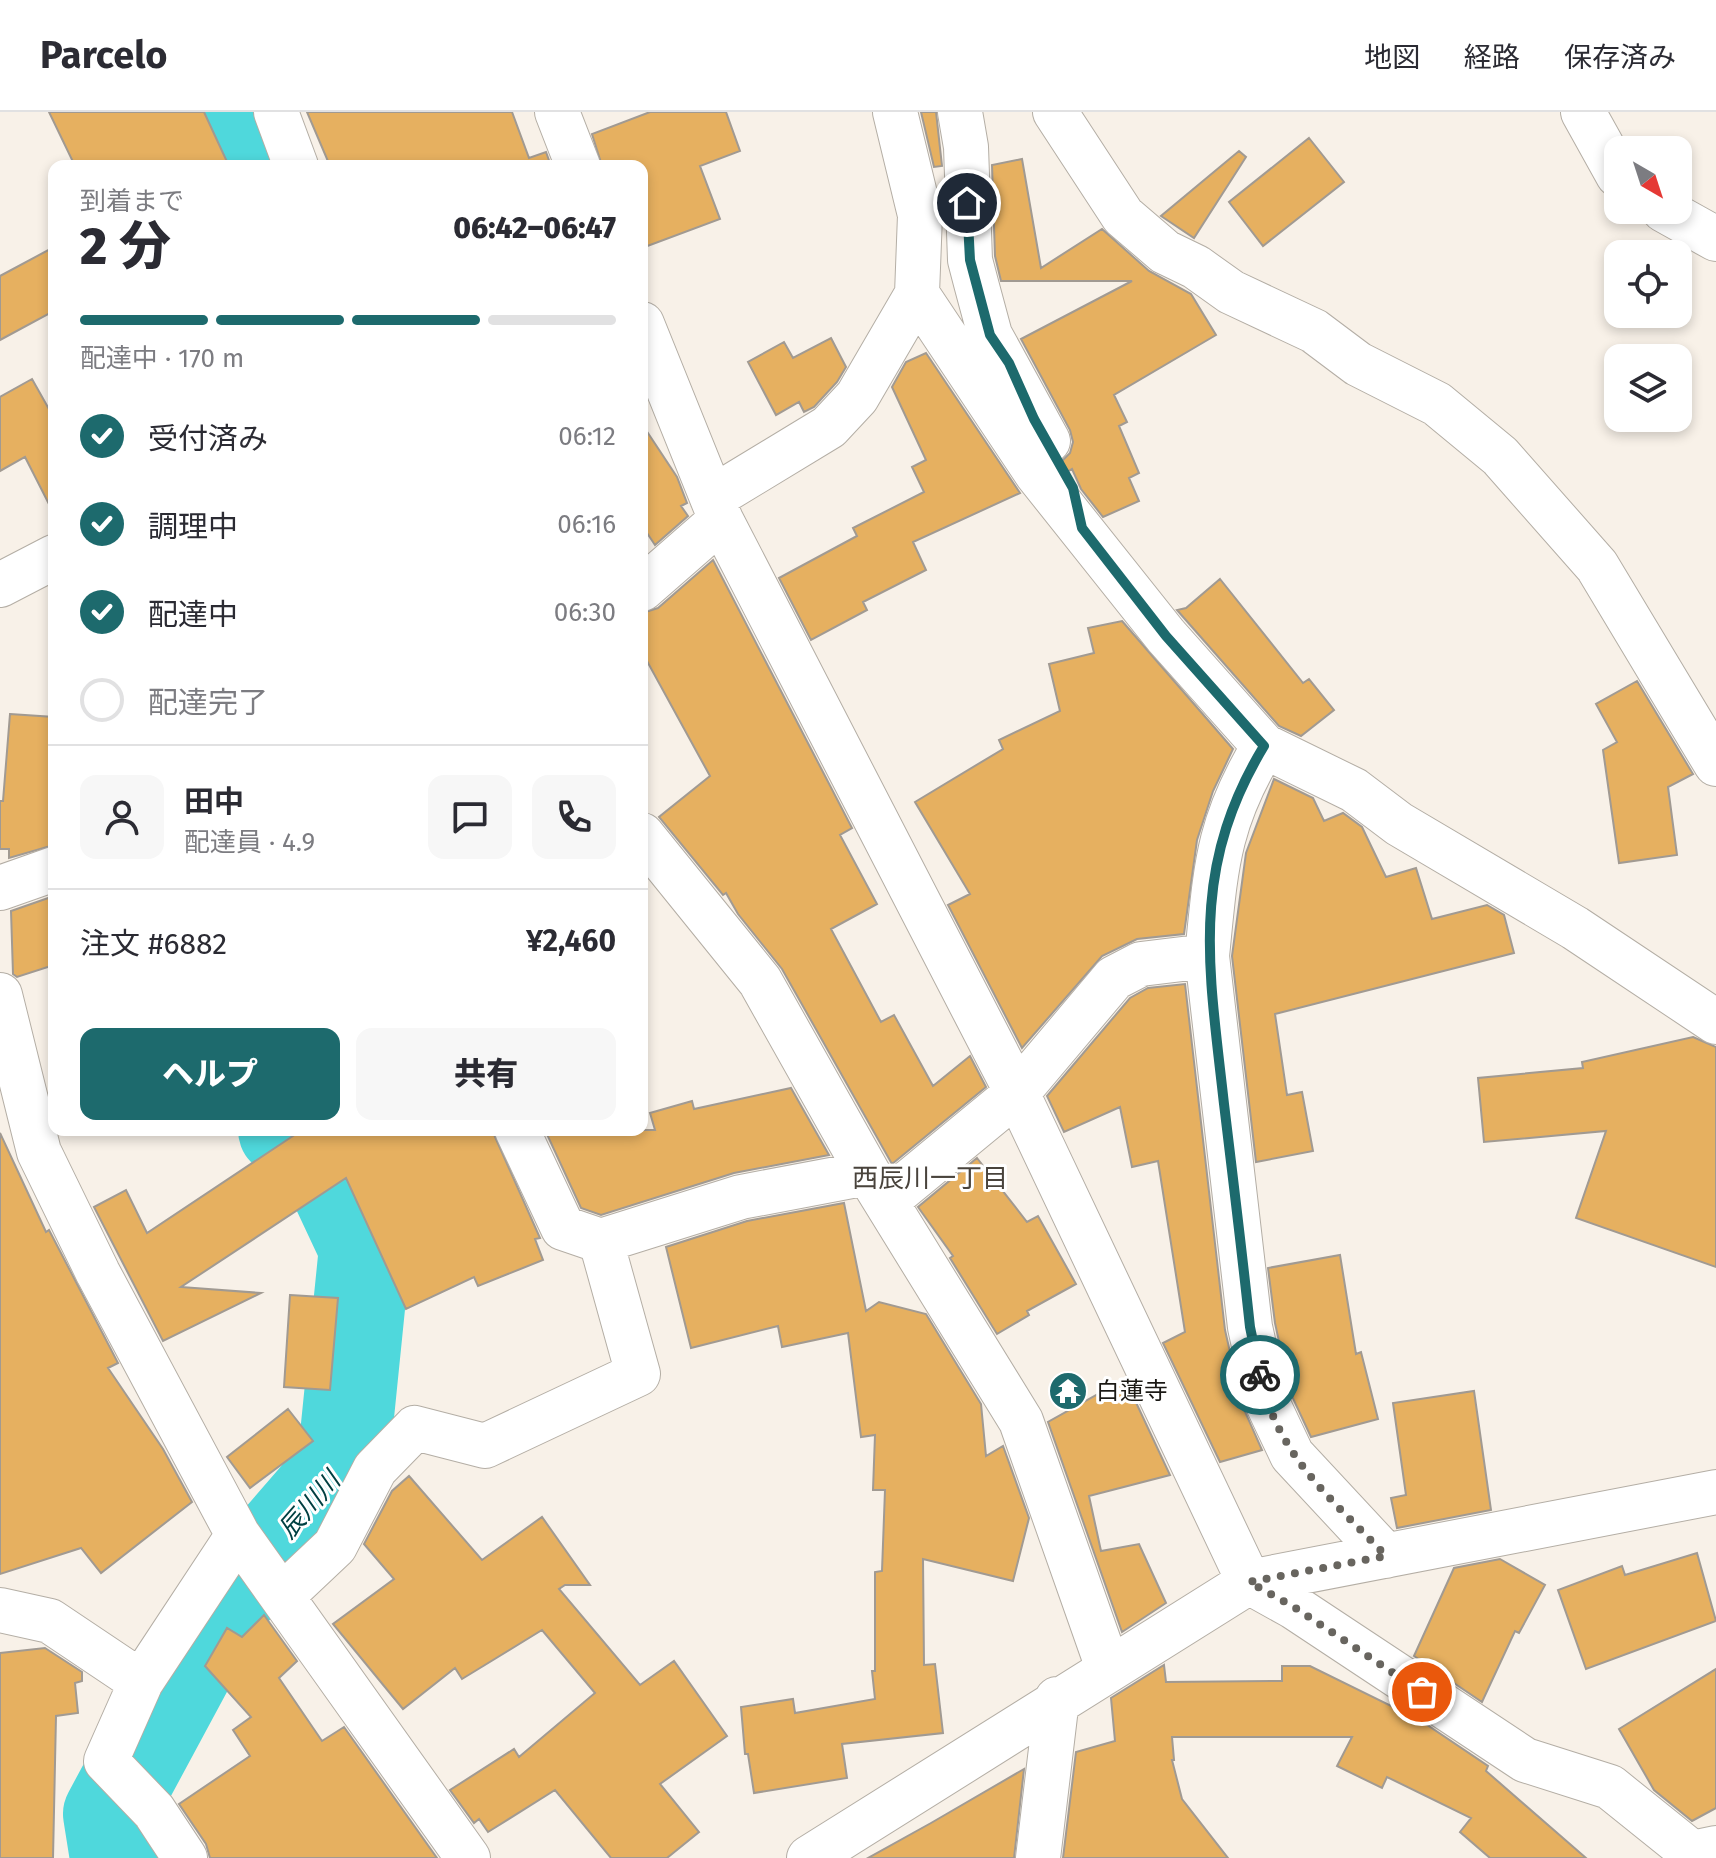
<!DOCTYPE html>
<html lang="ja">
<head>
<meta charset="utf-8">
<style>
	body { margin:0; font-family:"Fira Sans","Noto Sans JP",sans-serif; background:#f7f7f7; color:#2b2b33; height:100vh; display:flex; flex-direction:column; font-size:30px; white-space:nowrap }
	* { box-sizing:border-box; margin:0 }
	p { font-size:26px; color:#7c7c81 }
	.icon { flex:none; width:44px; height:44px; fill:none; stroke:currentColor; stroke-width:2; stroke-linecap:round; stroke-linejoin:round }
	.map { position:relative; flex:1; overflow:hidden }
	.panel { position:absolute; left:48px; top:48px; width:600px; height:976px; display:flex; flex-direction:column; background:#fff; border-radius:16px; box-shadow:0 4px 12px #0003 }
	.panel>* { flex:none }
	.needle { width:52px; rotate:141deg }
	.tools { position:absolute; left:1604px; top:24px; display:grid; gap:16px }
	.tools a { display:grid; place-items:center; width:88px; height:88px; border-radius:16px; background:#fff; box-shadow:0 4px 12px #0003; font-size:40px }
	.pin { position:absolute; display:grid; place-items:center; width:68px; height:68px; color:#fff; margin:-34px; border:4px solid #fff; border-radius:50%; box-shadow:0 2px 8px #0007 }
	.courier { position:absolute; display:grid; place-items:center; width:80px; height:80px; margin:-40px; border:6px solid #1d6a6d; border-radius:50%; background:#fff; color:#222; box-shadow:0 2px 10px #0007 }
	.overview em { font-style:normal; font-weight:800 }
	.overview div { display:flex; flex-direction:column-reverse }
	.overview { display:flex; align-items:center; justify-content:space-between; height:136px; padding:0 32px }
	h1 { font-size:52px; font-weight:800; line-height:60px }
	.bar { display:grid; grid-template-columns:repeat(4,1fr); gap:12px 8px; align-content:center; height:96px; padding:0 32px }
	.bar i { height:10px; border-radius:6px; background:#e1e1e2 }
	.bar .active { background:#1d6a6d }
	.bar p { grid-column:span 4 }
	.line { display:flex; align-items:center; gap:20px; padding:0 32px; border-top:2px solid #e1e1e2 }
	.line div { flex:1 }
	.round { display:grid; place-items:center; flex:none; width:84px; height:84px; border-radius:16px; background:#f7f7f7 }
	ol { padding:0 32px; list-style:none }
	li { display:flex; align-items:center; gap:24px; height:88px }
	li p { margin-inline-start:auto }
	li .icon { padding:8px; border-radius:50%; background:#1d6a6d; color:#fff; stroke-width:4 }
	li:last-child { color:#7c7c81 }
	li i { width:44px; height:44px; border:4px solid #e1e1e2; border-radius:50% }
	.action { display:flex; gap:16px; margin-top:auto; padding:16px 32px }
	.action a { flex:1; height:92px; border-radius:16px; background:#1d6a6d; color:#fff; font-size:32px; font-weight:800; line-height:92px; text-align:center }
	.action a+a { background:#f7f7f7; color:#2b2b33 }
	header { display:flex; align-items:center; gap:48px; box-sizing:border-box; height:112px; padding:0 40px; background:#fff; border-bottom:2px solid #e1e1e2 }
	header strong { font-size:38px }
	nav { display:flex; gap:44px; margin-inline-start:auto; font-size:28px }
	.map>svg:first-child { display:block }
</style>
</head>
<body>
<header>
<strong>Parcelo</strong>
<nav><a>地図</a><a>経路</a><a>保存済み</a></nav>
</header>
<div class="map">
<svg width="1716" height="1746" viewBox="0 0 1716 1746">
	<rect width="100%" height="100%" fill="#f8f1e8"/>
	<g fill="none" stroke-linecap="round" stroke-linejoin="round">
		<!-- river -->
		<path stroke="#4fd8dc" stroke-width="92" d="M 234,0 L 250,54
			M 116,1746 L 109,1702 L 221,1494 L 343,1353 L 365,1136 L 335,1072 L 284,1018"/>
	</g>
	<!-- building -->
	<path fill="#e6b060" stroke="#a19a92" stroke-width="2" d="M 49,0 L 204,0 L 229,54 L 75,54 Z
		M 307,0 L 512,0 L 529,46 L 546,40 L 551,54 L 330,54 Z
		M 650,0 L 726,0 L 740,39 L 700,54 L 720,107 L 642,136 L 642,54 L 602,54 L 592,22 Z
		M 921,0 L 936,0 L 942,54 L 934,55 Z
		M 1309,26 L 1344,70 L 1263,134 L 1229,90 Z
		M 1239,39 L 1246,45 L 1194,126 L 1161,104 Z
		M 1022,47 L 1041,156 L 1102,117 L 1149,159 L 1191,182 L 1216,223 L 1114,283 L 1127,310 L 1119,314 L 1139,361 L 1129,366 L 1139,389 L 1103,405 L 1081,377 L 1072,357 L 1067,360 L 1060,351 L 1070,341 L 1073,330 L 1070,318 L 1021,227 L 1132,169 L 1001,169 L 995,144 L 992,53 Z
		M 54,135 L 54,199 L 0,228 L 0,164 Z
		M 831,226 L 846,255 L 837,270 L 814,295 L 804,300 L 799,290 L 776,303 L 748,250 L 784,230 L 793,246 Z
		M 926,241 L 1020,381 L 913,430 L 926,458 L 863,490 L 867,498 L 811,528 L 779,466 L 857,424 L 853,416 L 924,380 L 912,355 L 926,348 L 892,275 L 906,250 Z
		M 32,267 L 54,306 L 54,402 L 25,345 L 0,359 L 0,285 Z
		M 642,312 L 677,365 L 687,391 L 681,394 L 688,404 L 655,433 L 645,418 L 642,421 Z
		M 713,448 L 852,716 L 840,723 L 877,792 L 831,817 L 881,910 L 894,903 L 933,974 L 970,944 L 986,975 L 892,1052 L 782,857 L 738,802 L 726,781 L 723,783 L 659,705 L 710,664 L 642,540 L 642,501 L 658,496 Z
		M 1220,467 L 1303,571 L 1309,567 L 1334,598 L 1301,624 L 1279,614 L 1177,498 L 1186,496 Z
		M 1122,509 L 1233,637 L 1213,679 L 1197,728 L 1184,822 L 1137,827 L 1102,844 L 1022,936 L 948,793 L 970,782 L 915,690 L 1003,637 L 999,628 L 1060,599 L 1049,552 L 1094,541 L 1088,516 Z
		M 1637,569 L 1693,662 L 1668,675 L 1677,743 L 1619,751 L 1603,638 L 1617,630 L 1596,592 Z
		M 10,602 L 54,605 L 54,733 L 9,746 L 9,737 L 0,737 L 0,689 L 3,689 Z
		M 1274,667 L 1313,686 L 1324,709 L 1343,701 L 1362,715 L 1386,765 L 1416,756 L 1432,807 L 1487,793 L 1504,803 L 1514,841 L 1275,902 L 1287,983 L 1302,980 L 1313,1039 L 1256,1050 L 1232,844 L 1246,741 Z
		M 54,784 L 54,853 L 17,865 L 13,862 L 11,799 Z
		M 1185,872 L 1225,1218 L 1242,1293 L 1262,1338 L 1220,1350 L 1163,1231 L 1185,1220 L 1158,1049 L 1132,1055 L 1120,995 L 1064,1020 L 1047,984 L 1130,886 L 1148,876 Z
		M 1693,925 L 1716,935 L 1716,1155 L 1576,1106 L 1606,1019 L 1484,1030 L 1478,966 L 1583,956 L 1582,950 Z
		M 791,976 L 829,1043 L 734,1061 L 601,1103 L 581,1096 L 545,1018 L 655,1018 L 650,1001 L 692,989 L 694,997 Z
		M 302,1018 L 492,1018 L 540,1126 L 535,1127 L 543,1148 L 478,1174 L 474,1165 L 406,1197 L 346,1066 L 181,1175 L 261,1181 L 163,1229 L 94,1095 L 126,1078 L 147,1121 Z
		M 0,1021 L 46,1120 L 49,1118 L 118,1251 L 108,1256 L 163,1337 L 192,1390 L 101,1461 L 81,1436 L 0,1462 Z
		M 977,1046 L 1027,1110 L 1038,1104 L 1076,1172 L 1027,1199 L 1029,1203 L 997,1222 L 950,1146 L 953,1144 L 918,1095 Z
		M 844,1091 L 866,1199 L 879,1190 L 926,1202 L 981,1292 L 986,1344 L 1003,1334 L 1029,1406 L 1013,1469 L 923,1447 L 924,1553 L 935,1552 L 943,1621 L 842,1632 L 847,1666 L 754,1681 L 748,1642 L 745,1642 L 741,1595 L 793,1587 L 795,1601 L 875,1587 L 872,1559 L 875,1559 L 875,1460 L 882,1459 L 885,1378 L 873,1378 L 875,1323 L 861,1325 L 848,1221 L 782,1235 L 778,1214 L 691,1236 L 666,1135 L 747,1109 Z
		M 1340,1143 L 1356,1242 L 1361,1240 L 1378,1307 L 1311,1325 L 1290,1280 L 1275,1211 L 1268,1156 Z
		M 290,1183 L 338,1186 L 330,1278 L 284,1275 Z
		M 1125,1267 L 1170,1363 L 1089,1384 L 1101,1439 L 1139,1432 L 1166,1491 L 1122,1520 L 1048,1310 Z
		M 1474,1279 L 1491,1398 L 1397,1416 L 1391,1386 L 1406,1383 L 1393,1291 Z
		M 288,1297 L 313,1329 L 250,1376 L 227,1345 Z
		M 409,1364 L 482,1448 L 542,1405 L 590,1473 L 565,1473 L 559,1477 L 640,1573 L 674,1549 L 727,1624 L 660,1672 L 699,1720 L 667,1746 L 611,1746 L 555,1678 L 488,1720 L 479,1707 L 474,1711 L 450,1678 L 514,1637 L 519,1645 L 595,1581 L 542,1518 L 462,1567 L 455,1556 L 403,1597 L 333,1512 L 394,1467 L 364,1432 L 392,1379 Z
		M 1697,1441 L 1716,1509 L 1586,1557 L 1558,1478 L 1622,1454 L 1625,1463 Z
		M 1500,1447 L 1545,1473 L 1519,1521 L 1515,1519 L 1482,1590 L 1414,1544 L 1454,1456 Z
		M 264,1503 L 297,1549 L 279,1566 L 322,1629 L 344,1615 L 437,1746 L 210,1746 L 206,1732 L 179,1692 L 250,1644 L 233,1618 L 251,1605 L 205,1554 L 227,1516 L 242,1525 Z
		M 45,1536 L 82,1560 L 82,1569 L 75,1571 L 78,1601 L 56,1604 L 53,1746 L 0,1746 L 0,1541 Z
		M 1164,1553 L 1166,1570 L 1282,1569 L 1282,1554 L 1310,1554 L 1391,1594 L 1393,1590 L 1488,1654 L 1486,1659 L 1586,1746 L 1490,1746 L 1460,1720 L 1471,1706 L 1387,1665 L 1382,1676 L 1337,1654 L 1352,1625 L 1172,1625 L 1174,1648 L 1172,1648 L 1182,1687 L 1228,1746 L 1063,1746 L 1076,1640 L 1115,1629 L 1111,1586 Z
		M 1716,1557 L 1716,1696 L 1692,1709 L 1654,1678 L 1619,1617 Z
		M 1024,1657 L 1014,1746 L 868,1746 L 931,1711 Z"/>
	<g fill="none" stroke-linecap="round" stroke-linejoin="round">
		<!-- minor casing -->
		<g stroke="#b4aea5" stroke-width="46">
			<path id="minor" d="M 276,0 L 296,54
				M 557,0 L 578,54
				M 960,0 L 966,35 L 970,148 L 976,171 L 990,223 L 1048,329
				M 1055,0 L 1123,104 L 1165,140 L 1196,155 L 1231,180 L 1314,219 L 1358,252 L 1437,292 L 1500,344 L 1597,454 L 1716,652
				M 1583,0 L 1618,63
				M 1664,98 L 1716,127
				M 917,182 L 1037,362 L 1166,524 L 1264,634 L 1354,678 L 1399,712 L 1575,816 L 1716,910
				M 642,212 L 721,408 L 1017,981 L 1249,1470 L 1294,1495 L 1525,1648 L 1610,1675 L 1692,1741 L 1716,1736
				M 712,386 L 829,315 L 857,285 L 917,182 L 920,103 L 895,0
				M 0,473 L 54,445
				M 642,477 L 721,408
				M 642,723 L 760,869 L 868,1061 L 1021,1309 L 1108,1556
				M 0,776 L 54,757
				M 1207,844 L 1250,1215 L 1266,1288 L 1292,1343 L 1386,1444
				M 0,883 L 39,1040 L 98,1161 L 238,1423 L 468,1746
				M 517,1018 L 563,1116 L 601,1129 L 741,1085 L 868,1061
				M 886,1089 L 1017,981 L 1114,866 L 1141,852 L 1207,844 C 1216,755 1217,712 1264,634
				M 282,1484 L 335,1434 L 375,1357 L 415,1316 L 485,1334 L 638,1262 L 601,1129
				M 0,1498 L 50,1509 L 141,1570
				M 185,1746 L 154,1699 L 106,1649 L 141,1570 L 238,1423
				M 809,1746 L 1249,1470 L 1716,1380
				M 1038,1746 L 1057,1587"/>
		</g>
		<!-- minor -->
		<use href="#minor" stroke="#fff" stroke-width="44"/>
	</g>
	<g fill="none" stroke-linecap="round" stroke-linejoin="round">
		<!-- done -->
		<path stroke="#68655f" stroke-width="8" stroke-dasharray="0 14.4" d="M 1260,1263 C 1278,1345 1331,1386 1386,1444 L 1249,1470 L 1294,1495 L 1422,1580"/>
		<!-- route -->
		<path stroke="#1d6a6d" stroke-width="10" d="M 967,91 L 970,148 L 990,223 L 1009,251 L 1034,307 L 1073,376 L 1082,416 L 1166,524 L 1264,634 C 1189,758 1209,856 1224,992 C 1233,1066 1242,1140 1250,1215 L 1260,1263"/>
	</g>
	<!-- icons -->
	<defs>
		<g id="temple-disc" transform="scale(2)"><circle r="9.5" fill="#1d6a6d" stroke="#fff"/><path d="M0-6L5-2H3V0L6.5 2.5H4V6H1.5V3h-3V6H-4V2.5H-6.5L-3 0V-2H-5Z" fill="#fff"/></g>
	</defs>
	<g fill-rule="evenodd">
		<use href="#temple-disc" x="1068" y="1279"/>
	</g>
	<g text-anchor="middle" stroke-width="6" stroke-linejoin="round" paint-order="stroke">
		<!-- poi labels -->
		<g font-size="24" fill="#1b1915" stroke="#fff" text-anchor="start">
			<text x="1096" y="1287">白蓮寺</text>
		</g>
		<!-- neighbourhood labels -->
		<g font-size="26" fill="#49433c" stroke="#fff">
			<text x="930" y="1075">西辰川一丁目</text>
		</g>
		<!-- water labels -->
		<g font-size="26" font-style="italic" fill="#004042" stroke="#fff">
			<text transform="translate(309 1393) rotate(-49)" y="9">辰川川</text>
		</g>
	</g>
</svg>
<div class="tools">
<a><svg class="needle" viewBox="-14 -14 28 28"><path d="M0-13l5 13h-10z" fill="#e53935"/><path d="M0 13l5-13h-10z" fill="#7c7c81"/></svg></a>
<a><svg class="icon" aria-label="locate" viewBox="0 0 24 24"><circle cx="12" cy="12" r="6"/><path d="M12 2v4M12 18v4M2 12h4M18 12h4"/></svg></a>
<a><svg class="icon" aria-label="layers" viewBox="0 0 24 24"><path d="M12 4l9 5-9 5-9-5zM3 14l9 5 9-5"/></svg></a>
</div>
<div class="pin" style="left:1422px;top:1580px;background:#ea580c"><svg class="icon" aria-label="bag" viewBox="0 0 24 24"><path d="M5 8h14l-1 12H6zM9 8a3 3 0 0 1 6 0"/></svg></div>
<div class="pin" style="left:967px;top:91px;background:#1f2937"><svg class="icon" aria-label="home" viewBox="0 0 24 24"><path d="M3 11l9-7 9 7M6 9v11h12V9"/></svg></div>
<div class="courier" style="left:1260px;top:1263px"><svg class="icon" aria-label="bike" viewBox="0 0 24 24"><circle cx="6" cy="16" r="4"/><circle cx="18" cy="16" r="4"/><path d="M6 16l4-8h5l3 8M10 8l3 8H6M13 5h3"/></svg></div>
<section class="panel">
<div class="overview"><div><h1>2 分</h1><p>到着まで</p></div><em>06:42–06:47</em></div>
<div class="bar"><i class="active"></i><i class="active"></i><i class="active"></i><i></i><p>配達中 · 170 m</p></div>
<ol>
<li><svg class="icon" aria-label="check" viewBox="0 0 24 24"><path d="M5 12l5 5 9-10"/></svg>受付済み<p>06:12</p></li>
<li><svg class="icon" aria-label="check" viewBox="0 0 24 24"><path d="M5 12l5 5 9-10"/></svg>調理中<p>06:16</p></li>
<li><svg class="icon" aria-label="check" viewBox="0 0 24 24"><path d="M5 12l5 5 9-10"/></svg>配達中<p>06:30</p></li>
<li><i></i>配達完了</li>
</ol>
<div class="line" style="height:144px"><a class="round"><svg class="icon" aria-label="person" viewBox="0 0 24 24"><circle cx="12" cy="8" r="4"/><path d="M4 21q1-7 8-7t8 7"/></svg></a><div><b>田中</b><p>配達員 · 4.9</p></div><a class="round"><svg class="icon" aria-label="chat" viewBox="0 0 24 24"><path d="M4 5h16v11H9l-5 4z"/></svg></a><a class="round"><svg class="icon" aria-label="phone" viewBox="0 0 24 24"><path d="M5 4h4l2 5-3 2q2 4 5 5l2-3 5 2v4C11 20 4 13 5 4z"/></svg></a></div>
<div class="line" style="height:104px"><div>注文 #6882</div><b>¥2,460</b></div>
<div class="action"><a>ヘルプ</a><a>共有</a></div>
</section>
</div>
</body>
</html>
